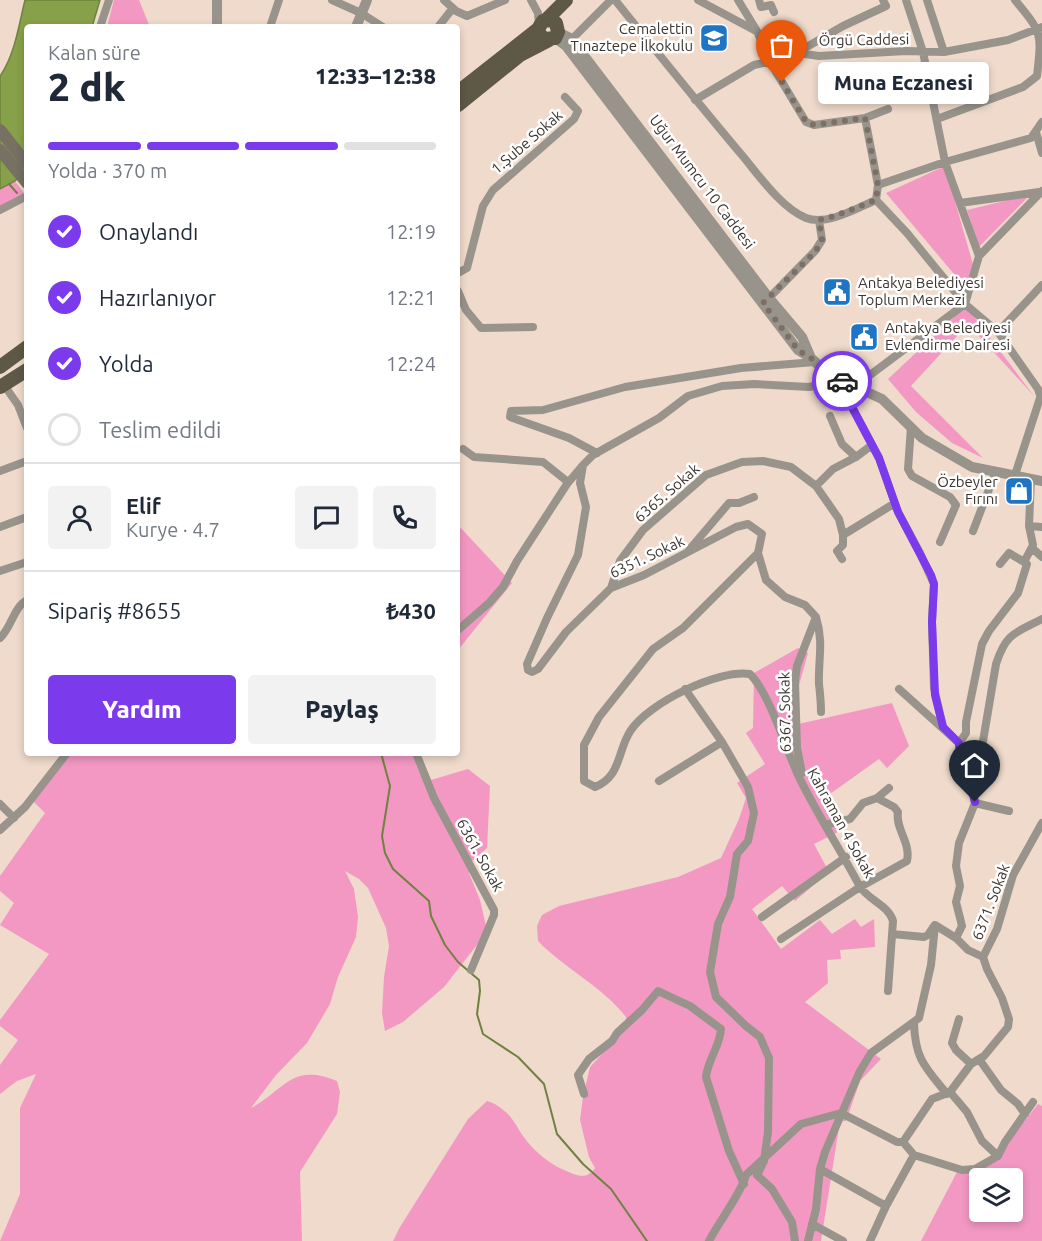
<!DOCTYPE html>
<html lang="tr">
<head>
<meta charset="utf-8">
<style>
	body { margin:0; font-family:Ubuntu,sans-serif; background:#f2f2f3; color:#1f2937; height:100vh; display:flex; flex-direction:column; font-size:22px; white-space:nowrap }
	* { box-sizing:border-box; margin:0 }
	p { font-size:20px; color:#747a83 }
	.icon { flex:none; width:33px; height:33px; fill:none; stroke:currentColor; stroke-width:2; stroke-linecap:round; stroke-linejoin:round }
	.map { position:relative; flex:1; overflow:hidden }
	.sheet { position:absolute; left:24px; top:24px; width:436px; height:732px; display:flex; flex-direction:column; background:#fff; border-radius:6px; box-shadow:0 3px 9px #0003 }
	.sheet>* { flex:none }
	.controls { position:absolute; left:969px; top:1168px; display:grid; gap:12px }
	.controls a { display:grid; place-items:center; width:54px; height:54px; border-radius:6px; background:#fff; box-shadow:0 3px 9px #0003; font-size:30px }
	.pin { position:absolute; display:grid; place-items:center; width:51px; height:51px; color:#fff; margin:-62px -26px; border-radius:50% 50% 50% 0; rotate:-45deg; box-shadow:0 0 6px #0007 }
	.pin .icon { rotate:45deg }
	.courier { position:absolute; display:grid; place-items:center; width:60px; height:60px; margin:-30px; border:4px solid #7c3aed; border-radius:50%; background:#fff; color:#222; box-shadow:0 2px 8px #0007 }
	.bubble { position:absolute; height:42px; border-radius:6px; background:#fff; box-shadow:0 3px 9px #0003; font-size:20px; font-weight:800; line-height:42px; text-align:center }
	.overview em { font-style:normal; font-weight:800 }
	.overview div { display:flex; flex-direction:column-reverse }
	.overview { display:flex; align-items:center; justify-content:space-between; height:102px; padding:0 24px }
	h1 { font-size:39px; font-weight:800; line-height:45px }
	.bar { display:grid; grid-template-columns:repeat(4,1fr); gap:9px 6px; align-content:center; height:72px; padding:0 24px }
	.bar i { height:8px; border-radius:4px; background:#e0e1e3 }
	.bar .current { background:#7c3aed }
	.bar p { grid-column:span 4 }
	.line { display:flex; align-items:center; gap:15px; padding:0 24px; border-top:2px solid #e0e1e3 }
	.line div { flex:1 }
	.round { display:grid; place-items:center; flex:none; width:63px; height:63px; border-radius:6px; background:#f2f2f3 }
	ol { padding:0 24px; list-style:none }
	li { display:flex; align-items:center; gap:18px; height:66px }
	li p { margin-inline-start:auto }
	li .icon { padding:6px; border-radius:50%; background:#7c3aed; color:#fff; stroke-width:4 }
	li:last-child { color:#747a83 }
	li i { width:33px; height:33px; border:3px solid #e0e1e3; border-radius:50% }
	.button { display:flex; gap:12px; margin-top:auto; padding:12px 24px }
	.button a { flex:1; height:69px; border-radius:6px; background:#7c3aed; color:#fff; font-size:24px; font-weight:800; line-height:69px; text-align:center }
	.button a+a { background:#f2f2f3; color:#1f2937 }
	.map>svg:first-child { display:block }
</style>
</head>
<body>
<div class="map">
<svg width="1042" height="1241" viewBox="0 0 1042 1241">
	<rect width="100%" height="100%" fill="#efdacb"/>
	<!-- green -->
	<path fill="#f398c3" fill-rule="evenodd" d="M 114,0 L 139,0 L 150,27 L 107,27 Z
		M 945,166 L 974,268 L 964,286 L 886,193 Z
		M 15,181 L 27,197 L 0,211 L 0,189 Z
		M 1030,195 L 979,247 L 967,210 Z
		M 966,306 L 1034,396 L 968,324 L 911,386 L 983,458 L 952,443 L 916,412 L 888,379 Z
		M 458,525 L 512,583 L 458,650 Z
		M 798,648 L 808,653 L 791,714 L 794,725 L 892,703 L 909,746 L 887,768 L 879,759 L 827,796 L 846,828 L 814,844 L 829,872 L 795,901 L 782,886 L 752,909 L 781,949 L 820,920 L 832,934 L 855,919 L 861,927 L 874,919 L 875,947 L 840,950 L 841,959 L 827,960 L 828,983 L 805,1002 L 881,1059 L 860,1081 L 846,1121 L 840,1121 L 821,1241 L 393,1241 L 400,1227 L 468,1119 L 487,1101 C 495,1103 501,1108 507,1113 C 514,1120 518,1129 523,1136 C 535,1153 552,1166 571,1173 C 581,1177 588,1178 595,1168 L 589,1157 L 580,1120 L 583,1097 L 590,1067 L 625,1029 L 626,1017 C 602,986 565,969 538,941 L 537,926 L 542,915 L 559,906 L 678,877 L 721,858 L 739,819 L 746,798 L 737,783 L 765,764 L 746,733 L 753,728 L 754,673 Z
		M 73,753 L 419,753 L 431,780 L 468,769 L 490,786 L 487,848 L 472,861 L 469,873 L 480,900 L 486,926 L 480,941 L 444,987 L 403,1022 L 385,1031 L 382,1013 L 384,977 L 389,946 L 386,928 L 368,888 L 359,879 L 345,871 L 354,889 L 358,917 L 356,937 L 338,977 L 330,1004 L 307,1043 L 276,1075 L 251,1108 C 284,1091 291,1062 337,1081 L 340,1092 L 337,1114 L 300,1172 L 302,1241 L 0,1241 L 20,1194 L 20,1108 L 36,1074 L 17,1081 L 0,1094 L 0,1065 L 18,1040 L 0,1026 L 0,1020 L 49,954 L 0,925 L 14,903 L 0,891 L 0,876 L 45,813 L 33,801 L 65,758 Z
		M 1038,1104 L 1042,1106 L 1042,1241 L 921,1241 L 957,1172 L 982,1168 L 1000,1153 ZM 980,1179 L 1012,1179 L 1012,1212 L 980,1212 Z"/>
	<!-- water -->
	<path fill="#86a149" stroke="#708141" stroke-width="1.5" d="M 25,0 L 100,0 L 92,27 L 27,27 L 27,170 L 15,181 L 0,189 L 0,76 C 15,55 19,24 25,0 Z"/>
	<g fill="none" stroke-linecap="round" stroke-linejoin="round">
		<!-- stream -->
		<path stroke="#708141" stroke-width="2" d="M 9,184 L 17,193
			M 381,753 L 390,786 L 382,836 L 385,853 L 393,869 L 429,901 L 431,916 L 445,945 L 458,962 L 479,980 L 480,991 L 477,1014 L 483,1034 L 518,1057 L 544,1084 L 557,1134 L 583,1164 L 611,1189 L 647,1241"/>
		<!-- minor -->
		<path stroke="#98948b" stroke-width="8" d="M 332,0 L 361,13 L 383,27
			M 444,0 L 456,11 L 467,16 L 505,0
			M 531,0 L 538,13 L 539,26
			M 615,0 C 657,52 698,103 741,154 C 758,174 781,208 806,218 C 827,226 857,208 876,200 L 907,233 L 965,304 L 998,332 L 1038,389 L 1042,401
			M 698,0 L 756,31
			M 738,0 L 757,31 L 770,62 L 806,122 L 814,125 L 865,118 L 888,109
			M 759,0 L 761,7 L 771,5 L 774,12
			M 906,0 L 923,52 L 945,162 L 979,256
			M 927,0 L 944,52
			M 100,27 L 109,0
			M 270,27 L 279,0
			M 438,27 L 453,8
			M 568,43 L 611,0
			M 798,52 L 843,26 L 886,6 L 883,0
			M 695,100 L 754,65 L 781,59 L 798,53 L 819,56 L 906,51 L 944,52 L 1008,40 L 1042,27
			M 865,118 L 878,185 L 876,200
			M 937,119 L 1023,87 L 1037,76 C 1042,32 1042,33 1015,0
			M 1036,132 L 1042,153
			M 878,185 L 945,162 L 1031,138 L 1042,122
			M 960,203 L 1039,192
			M 0,210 L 27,196
			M 458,273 L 467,268 L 483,206 L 493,190 L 574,119 L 578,111 L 565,97
			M 458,291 L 466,310 L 481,328 L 533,327
			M 766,301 L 815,251 L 822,240 L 819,220
			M 965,304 L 979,256 L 1042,191
			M 998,332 L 1042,285
			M 839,380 L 809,387 L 754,384 L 722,386 L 688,396 L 659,418 L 593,455 L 583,465 L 580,483 L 586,507 L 578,555 L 547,618 L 527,664 L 528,670 L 532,672 L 538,669 L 566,632 L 611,588 L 644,575 L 736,527 L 748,524 L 762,534 L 758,553 L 683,628 L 653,649 L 599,717 L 584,745 L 584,781 L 595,787 C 622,776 617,750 631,730 C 649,703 718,669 750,674 C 770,694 786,750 799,777 C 817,814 840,849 859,885 C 867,900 889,905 893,921 L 888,991
			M 845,383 L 845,394 L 879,458 L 898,512 L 920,553 L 934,584 L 932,622 L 934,688 L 943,727
			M 4,385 L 18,405 L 27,428
			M 854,387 L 965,304
			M 830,416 L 842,444 L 856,457
			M 911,427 L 908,469 L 912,476 L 950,497 L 956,505 L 940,542
			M 463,449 L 474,457 L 543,462 L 568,482
			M 597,453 L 569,438 L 510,417 L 511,411 L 543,410 L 625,387 L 741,368 L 815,362
			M 0,471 L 27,461
			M 1015,475 L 1040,398 L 1042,397
			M 816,486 L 833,469 L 856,457 L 872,445
			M 1029,526 L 1042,527
			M 0,527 L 27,517
			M 973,531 L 996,471
			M 1032,548 L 1042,557
			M 689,550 L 729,503 L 739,503 L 754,497
			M 758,553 L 766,580 L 785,597 L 805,605 L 816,617 L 797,666 L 795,681 L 797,748 L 802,773
			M 842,559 L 837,551 L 843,545 L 843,535 L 895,503
			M 1000,564 L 1009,553 L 1024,562
			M 0,571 L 27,562
			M 611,588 L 620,561 L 643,530 L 706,475 L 742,462 L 763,461 L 791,467 L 816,486 L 839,519 L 843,535
			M 816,617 C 824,644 818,659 819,684 C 820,693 821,703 821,712
			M 458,630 L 489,603 L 503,587 L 517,561 L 567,484 L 583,465
			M 0,638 C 12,627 13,608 27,600
			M 685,689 L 722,742 L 748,787 L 754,813 L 748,841 L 737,854 L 730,897 L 718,924 L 710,972 L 716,997 L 746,1026 L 760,1037 L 769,1058 L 768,1132 L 764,1161 L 757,1175 L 772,1189 L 792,1222 L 795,1241
			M 899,689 L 959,743
			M 416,753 L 434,798 L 494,910 L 494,915 L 471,970
			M 659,781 L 722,742
			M 972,790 L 977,777 L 996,664 C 1006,633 1015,633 1042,619
			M 975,803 L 1009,811
			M 0,804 L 14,818
			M 825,825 L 850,819 L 863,803 L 877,798 L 889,788
			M 0,830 L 25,807 L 67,753
			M 762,917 L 846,857
			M 892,934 L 924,937 L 928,935 L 934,926
			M 956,938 L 962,926 L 956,902 L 960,886 L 956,866 L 959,843 L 975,803 L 972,790 L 961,769 L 959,743 L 966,733 L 966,722 L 982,644 L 989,631 L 1018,593 L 1027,564 L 1024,562 L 1033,545 L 1029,526 L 1031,479
			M 781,939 L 860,887 L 907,861 C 911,842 895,829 898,812 L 894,807 L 877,798
			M 959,1019 L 952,1043 L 956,1050 L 971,1064
			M 914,1023 C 915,1059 925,1067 947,1094
			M 979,1059 L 1001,1090 L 1018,1104 L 1025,1114
			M 950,1092 L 967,1112 L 982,1141 L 998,1156
			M 584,1094 L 578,1075 L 589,1059 L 612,1041 L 617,1033 L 642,1010 L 658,991 L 690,1006 L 721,1029 C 720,1046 708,1059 706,1077 L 729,1151 L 744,1184
			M 903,1142 L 932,1099 L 950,1092 L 971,1064 L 984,1056 L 1008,1027 L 1009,1019 L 1002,998 L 987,969 L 983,957 L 997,929 L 1013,875 L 1042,823
			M 903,1142 L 914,1155 L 962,1170 L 975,1169 L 998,1156 L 1005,1142 L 1033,1102
			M 820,1169 L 886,1206
			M 812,1224 L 843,1241
			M 709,1241 C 718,1223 742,1192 746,1175 L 801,1124 L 841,1113 L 897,1142 L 903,1142
			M 808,1241 L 816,1209 L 820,1169 L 825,1152 L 859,1073 L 871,1053 L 919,1018 L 931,965 L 935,925 L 956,938 L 968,950 L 983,957
			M 870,1241 L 886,1206 L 914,1155"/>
		<!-- tertiary -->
		<path stroke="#98948b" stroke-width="10" d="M 217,27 L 217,0
			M 356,27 L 367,0
			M 558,32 L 570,38 L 582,53 L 769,298 L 802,337 L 811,358
			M 555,38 L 566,46 L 798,350 L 811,358 L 828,374 L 882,399 L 922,438 L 972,467 L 1042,481"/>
		<!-- secondary -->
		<path stroke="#767163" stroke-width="12" d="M 0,130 L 27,164
			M 0,150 L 27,183"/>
		<!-- primary -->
		<path stroke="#5e5847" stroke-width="14" d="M 546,20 L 566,0
			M 458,92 L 538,29 L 543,21 L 550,20 L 556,23 L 558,32 L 555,38 L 545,39 L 540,35 L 538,29
			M 458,105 L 520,55 L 549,40
			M 0,367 L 27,347
			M 0,387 L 27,370"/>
	</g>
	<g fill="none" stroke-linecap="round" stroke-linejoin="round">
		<!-- done -->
		<path stroke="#7b6f66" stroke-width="6" stroke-dasharray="0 10.8" d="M 782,82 L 806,122 L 814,125 L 865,118 L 878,185 L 876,200 L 835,216 L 819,220 L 822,240 L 815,252 L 763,303 L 798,350 L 811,358 L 828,374 L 842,381"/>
		<!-- route -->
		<path stroke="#7c3aed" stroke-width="8" d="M 842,381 L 845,383 L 845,394 L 879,458 L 898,512 L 931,575 L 934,584 L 932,622 L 935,695 L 943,727 L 959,743 L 961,769 L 972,790 L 975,802"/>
	</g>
	<!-- icons -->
	<defs>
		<g id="school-square" transform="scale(1.5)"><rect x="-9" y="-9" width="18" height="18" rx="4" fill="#1f75c3" stroke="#fff"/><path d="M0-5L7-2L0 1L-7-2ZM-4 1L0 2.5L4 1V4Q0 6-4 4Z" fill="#fff"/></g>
		<g id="civic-square" transform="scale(1.5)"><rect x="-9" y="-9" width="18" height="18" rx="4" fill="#1f75c3" stroke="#fff"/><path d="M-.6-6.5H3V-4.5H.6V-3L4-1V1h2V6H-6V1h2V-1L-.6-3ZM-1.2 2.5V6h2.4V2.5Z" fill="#fff"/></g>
		<g id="shop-square" transform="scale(1.5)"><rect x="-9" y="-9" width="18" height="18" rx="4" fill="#1f75c3" stroke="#fff"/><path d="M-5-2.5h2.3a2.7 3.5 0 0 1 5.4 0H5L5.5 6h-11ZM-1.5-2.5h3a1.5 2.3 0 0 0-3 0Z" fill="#fff"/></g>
	</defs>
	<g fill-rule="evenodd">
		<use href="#school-square" x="714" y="38"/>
		<use href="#civic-square" x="837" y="292"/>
		<use href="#civic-square" x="864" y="337"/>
		<use href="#shop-square" x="1019" y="491"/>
	</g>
	<g text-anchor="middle" stroke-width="5" stroke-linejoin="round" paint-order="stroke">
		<!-- poi labels -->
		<g font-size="15" fill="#3d352f" stroke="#fff" text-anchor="end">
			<text x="693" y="34">Cemalettin<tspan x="693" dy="17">Tınaztepe İlkokulu</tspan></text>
			<text x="858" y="288" text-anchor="start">Antakya Belediyesi<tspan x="858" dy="17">Toplum Merkezi</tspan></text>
			<text x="885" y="333" text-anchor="start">Antakya Belediyesi<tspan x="885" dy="17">Evlendirme Dairesi</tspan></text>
			<text x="998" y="487">Özbeyler<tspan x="998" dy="17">Fırını</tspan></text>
		</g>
		<!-- street labels -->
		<g font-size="15" fill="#3d352f" stroke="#fff">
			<text transform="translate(864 40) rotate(-1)" y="5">Örgü Caddesi</text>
			<text transform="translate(527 142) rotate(-41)" y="5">1.Şube Sokak</text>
			<text transform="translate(702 182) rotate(53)" y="5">Uğur Mumcu 10 Caddesi</text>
			<text transform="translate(667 493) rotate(-41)" y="5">6365. Sokak</text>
			<text transform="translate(647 557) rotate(-25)" y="5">6351. Sokak</text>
			<text transform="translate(785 712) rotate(-91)" y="5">6367. Sokak</text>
			<text transform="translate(841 823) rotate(61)" y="5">Kahraman 4 Sokak</text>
			<text transform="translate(480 855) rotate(61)" y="5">6361. Sokak</text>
			<text transform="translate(991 902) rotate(-69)" y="5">6371. Sokak</text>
		</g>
	</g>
</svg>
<div class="controls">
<a><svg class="icon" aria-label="layers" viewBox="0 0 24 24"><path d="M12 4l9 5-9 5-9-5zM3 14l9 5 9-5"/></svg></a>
</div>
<div class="pin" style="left:782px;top:82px;background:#ea580c"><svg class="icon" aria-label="bag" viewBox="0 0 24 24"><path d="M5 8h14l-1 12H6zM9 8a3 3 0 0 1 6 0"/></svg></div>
<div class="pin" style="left:975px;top:802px;background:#1f2937"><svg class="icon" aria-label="home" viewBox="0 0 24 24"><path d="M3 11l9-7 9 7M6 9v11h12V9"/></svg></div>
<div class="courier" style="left:842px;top:381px"><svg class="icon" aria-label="car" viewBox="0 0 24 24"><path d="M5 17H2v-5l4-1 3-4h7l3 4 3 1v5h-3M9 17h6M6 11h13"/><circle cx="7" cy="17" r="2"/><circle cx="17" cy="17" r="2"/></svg></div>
<div class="bubble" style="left:818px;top:62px;width:171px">Muna Eczanesi</div>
<section class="sheet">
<div class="overview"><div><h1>2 dk</h1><p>Kalan süre</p></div><em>12:33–12:38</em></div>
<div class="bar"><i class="current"></i><i class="current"></i><i class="current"></i><i></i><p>Yolda · 370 m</p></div>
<ol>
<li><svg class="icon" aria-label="check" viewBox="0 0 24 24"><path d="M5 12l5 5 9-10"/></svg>Onaylandı<p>12:19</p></li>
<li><svg class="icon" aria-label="check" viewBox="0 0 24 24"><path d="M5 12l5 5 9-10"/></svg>Hazırlanıyor<p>12:21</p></li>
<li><svg class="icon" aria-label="check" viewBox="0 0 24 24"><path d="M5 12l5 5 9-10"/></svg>Yolda<p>12:24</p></li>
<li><i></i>Teslim edildi</li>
</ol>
<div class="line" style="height:108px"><a class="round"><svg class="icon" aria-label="person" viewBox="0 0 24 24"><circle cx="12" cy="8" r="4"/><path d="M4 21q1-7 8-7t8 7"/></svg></a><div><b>Elif</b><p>Kurye · 4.7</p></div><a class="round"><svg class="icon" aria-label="chat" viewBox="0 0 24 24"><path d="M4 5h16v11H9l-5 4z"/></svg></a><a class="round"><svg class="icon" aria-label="phone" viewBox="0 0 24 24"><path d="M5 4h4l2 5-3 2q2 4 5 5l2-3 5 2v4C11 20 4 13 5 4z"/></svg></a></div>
<div class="line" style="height:78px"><div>Sipariş #8655</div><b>₺430</b></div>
<div class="button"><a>Yardım</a><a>Paylaş</a></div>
</section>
</div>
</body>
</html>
